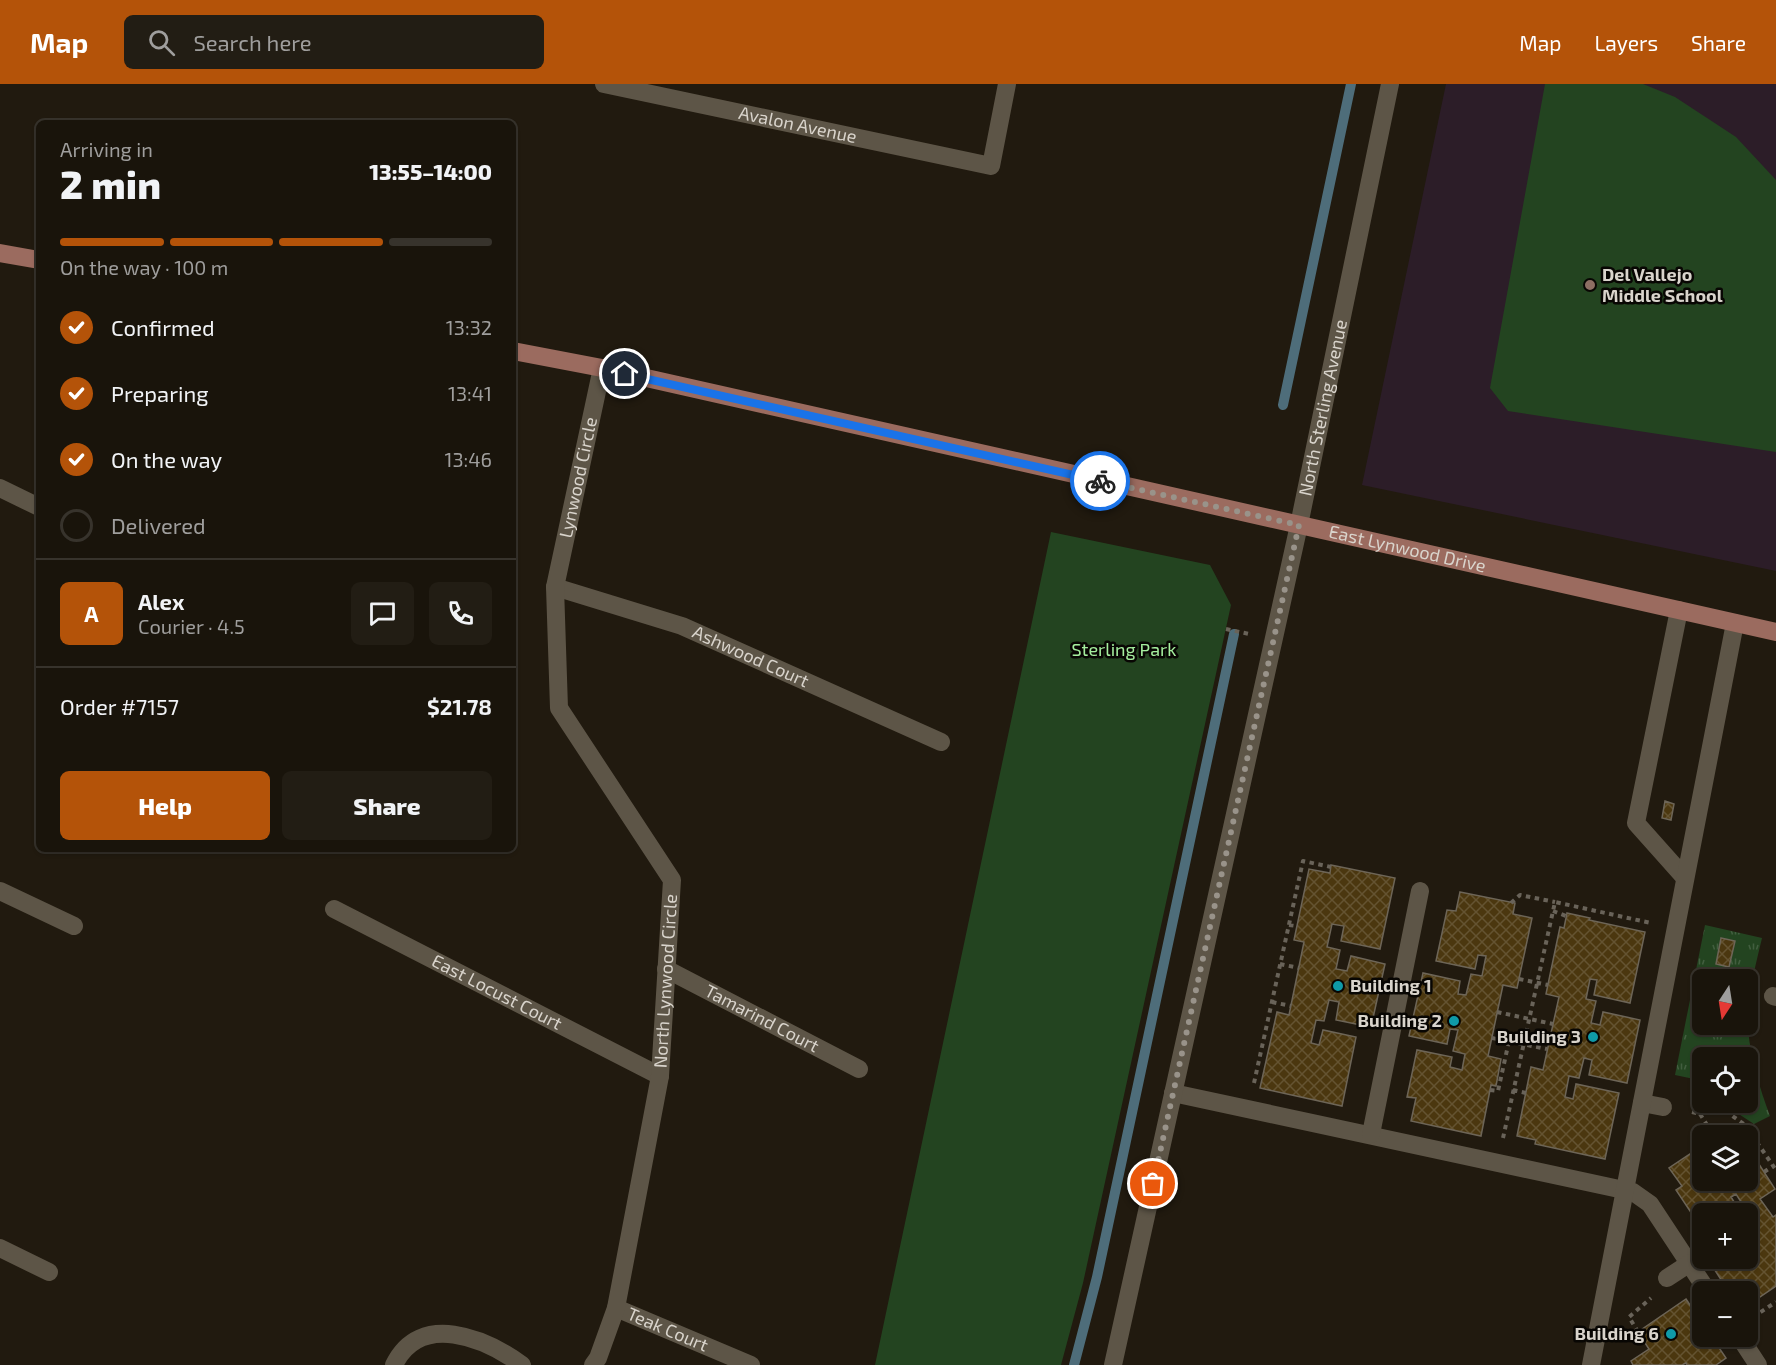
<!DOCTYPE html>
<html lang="en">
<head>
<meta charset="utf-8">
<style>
	body { margin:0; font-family:"Exo 2",sans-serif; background:#221d14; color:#f1f3f6; height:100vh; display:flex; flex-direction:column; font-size:22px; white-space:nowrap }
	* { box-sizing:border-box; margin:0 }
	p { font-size:20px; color:#9f9e9d }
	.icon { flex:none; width:33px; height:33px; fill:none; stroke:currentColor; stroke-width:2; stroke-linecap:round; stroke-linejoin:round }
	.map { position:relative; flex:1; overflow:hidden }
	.sheet { position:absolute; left:36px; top:36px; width:480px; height:732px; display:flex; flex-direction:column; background:#19140b; border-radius:9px; box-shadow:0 2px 4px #0004,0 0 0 2px #37332c }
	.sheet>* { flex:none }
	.needle { width:39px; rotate:192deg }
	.controls { position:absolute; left:1692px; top:885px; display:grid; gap:12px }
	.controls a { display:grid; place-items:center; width:66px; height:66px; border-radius:9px; background:#19140b; box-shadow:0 2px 4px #0004,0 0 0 2px #37332c; font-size:30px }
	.pin { position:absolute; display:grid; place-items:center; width:51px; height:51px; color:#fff; margin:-26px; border:3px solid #fff; border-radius:50%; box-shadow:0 2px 6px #0007 }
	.courier { position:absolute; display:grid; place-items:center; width:60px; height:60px; margin:-30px; border:4px solid #1a73e8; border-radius:50%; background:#fff; color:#222; box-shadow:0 2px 8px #0007 }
	.headline em { font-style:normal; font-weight:800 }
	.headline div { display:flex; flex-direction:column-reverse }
	.headline { display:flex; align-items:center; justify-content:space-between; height:102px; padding:0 24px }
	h1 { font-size:39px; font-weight:800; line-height:45px }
	.bar { display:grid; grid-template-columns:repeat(4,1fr); gap:9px 6px; align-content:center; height:72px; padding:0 24px }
	.bar i { height:8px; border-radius:4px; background:#37332c }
	.bar .on { background:#b45309 }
	.bar p { grid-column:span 4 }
	.line { display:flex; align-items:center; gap:15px; padding:0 24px; border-top:2px solid #37332c }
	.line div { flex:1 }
	.round { display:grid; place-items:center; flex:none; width:63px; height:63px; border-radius:9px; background:#221d14 }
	ol { padding:0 24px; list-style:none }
	li { display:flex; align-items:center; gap:18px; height:66px }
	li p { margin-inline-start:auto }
	li .icon { padding:6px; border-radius:50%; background:#b45309; color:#fff; stroke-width:4 }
	li:last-child { color:#9f9e9d }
	li i { width:33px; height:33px; border:3px solid #37332c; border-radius:50% }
	.button { display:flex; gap:12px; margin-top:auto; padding:12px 24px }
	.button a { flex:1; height:69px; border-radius:9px; background:#b45309; color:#fff; font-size:24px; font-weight:800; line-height:69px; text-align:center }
	.button a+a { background:#221d14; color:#f1f3f6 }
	header { display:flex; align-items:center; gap:36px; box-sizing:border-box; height:84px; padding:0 30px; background:#b45309; color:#fff }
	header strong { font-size:28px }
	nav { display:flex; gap:33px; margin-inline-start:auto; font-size:21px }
	.search { width:420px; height:54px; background:#221d14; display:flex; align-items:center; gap:15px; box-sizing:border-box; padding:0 21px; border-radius:9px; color:#9f9e9d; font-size:22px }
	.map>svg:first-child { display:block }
</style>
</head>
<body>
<header>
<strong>Map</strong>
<div class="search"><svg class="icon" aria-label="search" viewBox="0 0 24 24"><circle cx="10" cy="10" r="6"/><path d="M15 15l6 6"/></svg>Search here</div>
<nav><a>Map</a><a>Layers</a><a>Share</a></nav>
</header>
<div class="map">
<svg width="1776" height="1281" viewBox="0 0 1776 1281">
	<defs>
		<pattern id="grass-tufts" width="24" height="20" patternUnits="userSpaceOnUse" patternTransform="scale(1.5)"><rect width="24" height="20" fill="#234420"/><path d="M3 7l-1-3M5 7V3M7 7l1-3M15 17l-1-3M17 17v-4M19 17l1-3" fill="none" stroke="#425e3f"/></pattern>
		<pattern id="building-cross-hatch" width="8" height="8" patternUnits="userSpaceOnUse" patternTransform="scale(1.5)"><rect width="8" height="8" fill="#4b370f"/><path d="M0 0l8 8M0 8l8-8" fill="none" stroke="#645331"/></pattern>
	</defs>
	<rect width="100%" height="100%" fill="#211a0f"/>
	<!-- education -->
	<path fill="#2c1d28" d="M 1446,0 L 1776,0 L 1776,487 L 1362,401 Z"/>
	<!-- grass -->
	<path fill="url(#grass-tufts)" fill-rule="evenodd" d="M 1705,841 L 1762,854 C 1755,884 1746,916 1748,946 C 1751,976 1760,1005 1770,1032 L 1754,1040 L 1722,1019 L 1748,1018 L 1748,974 L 1702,974 L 1702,1018 L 1717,1019 L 1700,1025 L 1693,1024 L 1699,996 L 1675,991 ZM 1702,896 L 1748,896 L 1748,940 L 1702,940 Z"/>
	<!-- park -->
	<path fill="#234420" d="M 1545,0 L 1643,0 L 1675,13 L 1736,53 L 1776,96 L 1776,368 L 1508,327 L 1490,304 Z
		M 1051,448 L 1210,481 L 1231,521 L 1083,1199 L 1061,1281 L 875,1281 Z"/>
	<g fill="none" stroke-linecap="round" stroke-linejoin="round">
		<!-- stream -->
		<path stroke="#4e6d7a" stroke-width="10" d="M 1283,321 L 1351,0
			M 1074,1281 L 1097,1193 L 1234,550"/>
	</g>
	<!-- building -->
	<path fill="url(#building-cross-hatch)" stroke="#6d6557" stroke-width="1.5" d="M 1665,717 L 1674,720 L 1671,736 L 1662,734 Z
		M 1331,781 L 1395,794 L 1380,865 L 1341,857 L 1344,842 L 1332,840 L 1327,863 L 1340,866 L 1336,885 L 1347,887 L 1351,872 L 1385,880 L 1371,943 L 1336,936 L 1339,918 L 1329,916 L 1324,937 L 1316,936 L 1311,959 L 1319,961 L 1323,946 L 1356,953 L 1342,1022 L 1260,1004 L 1277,928 L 1289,931 L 1304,858 L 1294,856 L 1309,785 L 1330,789 Z
		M 1460,808 L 1515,819 L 1513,830 L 1532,834 L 1517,904 L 1503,901 L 1488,972 L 1501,975 L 1496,1002 L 1491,1001 L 1481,1052 L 1411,1037 L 1416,1014 L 1407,1013 L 1417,966 L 1452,973 L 1450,983 L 1462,986 L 1465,970 L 1453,967 L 1458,946 L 1450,945 L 1447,960 L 1409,952 L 1423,889 L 1460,897 L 1458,910 L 1466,911 L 1471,890 L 1482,892 L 1486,872 L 1478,871 L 1475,885 L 1436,877 L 1447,826 L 1456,827 Z
		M 1567,829 L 1590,834 L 1589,836 L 1645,848 L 1630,919 L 1594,911 L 1597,896 L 1590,895 L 1586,915 L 1596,917 L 1591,939 L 1600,941 L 1603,928 L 1640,936 L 1627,999 L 1589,991 L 1592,976 L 1584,974 L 1579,994 L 1569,992 L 1565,1013 L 1573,1015 L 1576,1000 L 1619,1009 L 1605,1075 L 1535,1060 L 1536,1056 L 1517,1052 L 1531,983 L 1543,986 L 1559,913 L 1546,910 L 1560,843 L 1564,844 Z
		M 1721,854 L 1735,857 L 1729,883 L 1716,880 Z
		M 1734,1042 L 1740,1052 L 1719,1052 Z
		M 1702,1062 L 1702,1096 L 1748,1096 L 1748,1063 L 1775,1105 L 1760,1115 L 1773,1133 L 1776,1131 L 1776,1202 L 1748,1221 L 1748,1208 L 1739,1208 L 1738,1206 L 1729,1208 L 1707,1174 L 1748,1174 L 1748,1153 L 1750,1151 L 1748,1148 L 1748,1130 L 1743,1130 L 1747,1127 L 1736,1110 L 1731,1113 L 1739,1126 L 1733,1130 L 1702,1130 L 1702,1145 L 1676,1106 L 1682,1102 L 1669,1084 Z
		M 1686,1215 L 1702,1239 L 1702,1252 L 1711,1252 L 1726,1274 L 1716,1281 L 1687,1281 L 1686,1279 L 1682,1281 L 1633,1281 L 1631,1277 L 1649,1265 L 1638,1248 Z"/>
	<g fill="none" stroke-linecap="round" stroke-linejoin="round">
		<!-- path -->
		<path stroke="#696359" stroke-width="4" stroke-dasharray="4.5 4.5" stroke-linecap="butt" d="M 1226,545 L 1249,550
			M 1511,819 L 1520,811 L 1555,818
			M 1553,827 L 1566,832
			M 1289,841 L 1296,842
			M 1280,880 L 1299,884
			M 1519,895 L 1548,901
			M 1272,918 L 1291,922
			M 1497,928 L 1553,940
			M 1492,954 L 1547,965
			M 1254,999 L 1303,777 L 1331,783
			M 1490,1006 L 1498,1007 L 1509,957
			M 1513,1006 L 1526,1009
			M 1692,1028 L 1700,1030 L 1720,1023 L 1745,1041 L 1776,1086
			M 1700,1030 L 1714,1052
			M 1503,1054 L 1555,818 L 1651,839
			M 1764,1088 L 1773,1082
			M 1753,1233 L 1776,1218
			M 1638,1248 L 1629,1233 L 1651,1214"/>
		<!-- minor -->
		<g stroke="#5d5547" stroke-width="18">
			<path id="s1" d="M 604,0 L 991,82 L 1007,0"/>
			<path d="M 0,404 L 39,423"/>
			<path id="s2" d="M 555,503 L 682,542 L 941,658"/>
			<path d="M 1679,526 L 1636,739 L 1685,794"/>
			<path d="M 0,807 L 74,842"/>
			<path id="s3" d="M 334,825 L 660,992"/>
			<path id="s4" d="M 666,885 L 859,985"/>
			<path d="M 1773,912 L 1776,913"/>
			<path d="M 1173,1009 L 1633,1108 L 1650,1120 L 1708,1208"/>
			<path d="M 1642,1019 L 1663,1023"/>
			<path d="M 1371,1050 L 1420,807"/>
			<path d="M 0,1164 L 49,1188"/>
			<path d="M 1667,1194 L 1690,1179"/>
			<path id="s5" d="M 616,1224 L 751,1281"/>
			<path d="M 1739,1252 L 1758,1281"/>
			<path d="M 394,1281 C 420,1227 485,1254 522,1281"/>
			<path id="s6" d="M 593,1281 L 598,1274 L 616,1224 L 660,992 L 672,796 L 559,624 L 555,503 L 602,284"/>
			<path id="s7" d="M 1113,1281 L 1299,441 L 1390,0"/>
			<path d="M 1591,1281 L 1735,539"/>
		</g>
		<!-- major -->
		<g stroke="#9b6b5f" stroke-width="18">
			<path d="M 0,169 L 39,176"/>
			<path id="s8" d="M 513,267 L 602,284 L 1776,548"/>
		</g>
	</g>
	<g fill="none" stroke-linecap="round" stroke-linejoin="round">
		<!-- done -->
		<path stroke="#99938a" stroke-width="6" stroke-dasharray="0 10.8" d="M 1100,397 L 1299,441 L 1153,1100"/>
		<!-- route -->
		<path stroke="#1a73e8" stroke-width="8" d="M 625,290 L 1100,397"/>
	</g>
	<!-- markers -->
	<circle fill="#8d6e63" stroke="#080603" stroke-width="2" cx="1590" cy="201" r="6"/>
	<g fill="#0f9aa8" stroke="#080603" stroke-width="2">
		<circle cx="1338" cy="902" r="6"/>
		<circle cx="1454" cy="937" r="6"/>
		<circle cx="1593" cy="953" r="6"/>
		<circle cx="1671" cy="1250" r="6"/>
	</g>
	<g text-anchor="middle" stroke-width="5" stroke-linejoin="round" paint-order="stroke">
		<!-- street labels -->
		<g font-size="18" fill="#d9d4cc" stroke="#080603">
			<text dy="6" stroke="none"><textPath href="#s1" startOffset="198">Avalon Avenue</textPath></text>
			<text dy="6" stroke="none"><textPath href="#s7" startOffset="980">North Sterling Avenue</textPath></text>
			<text dy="6" stroke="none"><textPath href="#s6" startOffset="933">Lynwood Circle</textPath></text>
			<text dy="6" stroke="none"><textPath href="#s8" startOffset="916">East Lynwood Drive</textPath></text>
			<text dy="6" stroke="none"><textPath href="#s2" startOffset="208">Ashwood Court</textPath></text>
			<text dy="6" stroke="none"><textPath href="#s6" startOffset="393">North Lynwood Circle</textPath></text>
			<text dy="6" stroke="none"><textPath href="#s3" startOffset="183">East Locust Court</textPath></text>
			<text dy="6" stroke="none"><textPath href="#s4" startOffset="108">Tamarind Court</textPath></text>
			<text dy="6" stroke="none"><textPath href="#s5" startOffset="56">Teak Court</textPath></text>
		</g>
		<!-- poi labels -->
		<g font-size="18" font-weight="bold" fill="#d9d4cc" stroke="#080603" text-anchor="end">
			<text x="1602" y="197" text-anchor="start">Del Vallejo<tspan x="1602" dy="21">Middle School</tspan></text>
			<text x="1350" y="908" text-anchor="start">Building 1</text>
			<text x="1442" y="943">Building 2</text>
			<text x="1581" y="959">Building 3</text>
			<text x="1659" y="1256">Building 6</text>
		</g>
		<!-- park labels -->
		<g font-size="18" fill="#a5ef9e" stroke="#080603">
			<text x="1124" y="572">Sterling Park</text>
		</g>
	</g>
</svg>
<div class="controls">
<a><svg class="needle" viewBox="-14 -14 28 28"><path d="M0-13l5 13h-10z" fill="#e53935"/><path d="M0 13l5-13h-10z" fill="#9f9e9d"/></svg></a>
<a><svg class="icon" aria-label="locate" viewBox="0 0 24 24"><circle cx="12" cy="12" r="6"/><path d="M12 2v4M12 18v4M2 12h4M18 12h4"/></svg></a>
<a><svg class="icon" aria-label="layers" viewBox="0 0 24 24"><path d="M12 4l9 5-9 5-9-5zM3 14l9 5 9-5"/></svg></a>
<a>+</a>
<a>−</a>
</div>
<div class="pin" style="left:1153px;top:1100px;background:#ea580c"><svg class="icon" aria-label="bag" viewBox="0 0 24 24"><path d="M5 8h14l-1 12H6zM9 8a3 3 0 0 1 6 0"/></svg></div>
<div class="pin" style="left:625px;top:290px;background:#1f2937"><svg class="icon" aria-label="home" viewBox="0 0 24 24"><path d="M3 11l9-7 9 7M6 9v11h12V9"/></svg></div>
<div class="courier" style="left:1100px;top:397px"><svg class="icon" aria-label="bike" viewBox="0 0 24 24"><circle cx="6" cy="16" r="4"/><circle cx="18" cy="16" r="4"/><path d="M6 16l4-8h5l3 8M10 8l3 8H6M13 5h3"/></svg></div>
<section class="sheet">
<div class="headline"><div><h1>2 min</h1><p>Arriving in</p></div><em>13:55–14:00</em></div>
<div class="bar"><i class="on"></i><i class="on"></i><i class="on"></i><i></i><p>On the way · 100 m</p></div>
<ol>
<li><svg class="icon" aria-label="check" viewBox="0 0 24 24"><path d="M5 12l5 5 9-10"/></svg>Confirmed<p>13:32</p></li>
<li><svg class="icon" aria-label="check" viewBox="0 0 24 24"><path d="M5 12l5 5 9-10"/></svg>Preparing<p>13:41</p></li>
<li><svg class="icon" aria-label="check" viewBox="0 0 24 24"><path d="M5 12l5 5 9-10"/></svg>On the way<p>13:46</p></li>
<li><i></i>Delivered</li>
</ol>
<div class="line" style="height:108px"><b class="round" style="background:#b45309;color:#fff">A</b><div><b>Alex</b><p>Courier · 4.5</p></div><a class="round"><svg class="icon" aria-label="chat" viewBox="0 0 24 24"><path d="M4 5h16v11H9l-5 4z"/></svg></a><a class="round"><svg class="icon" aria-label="phone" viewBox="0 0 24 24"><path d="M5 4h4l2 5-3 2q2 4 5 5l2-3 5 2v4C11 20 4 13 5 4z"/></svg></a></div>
<div class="line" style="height:78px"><div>Order #7157</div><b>$21.78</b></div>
<div class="button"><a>Help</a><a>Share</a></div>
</section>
</div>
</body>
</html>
